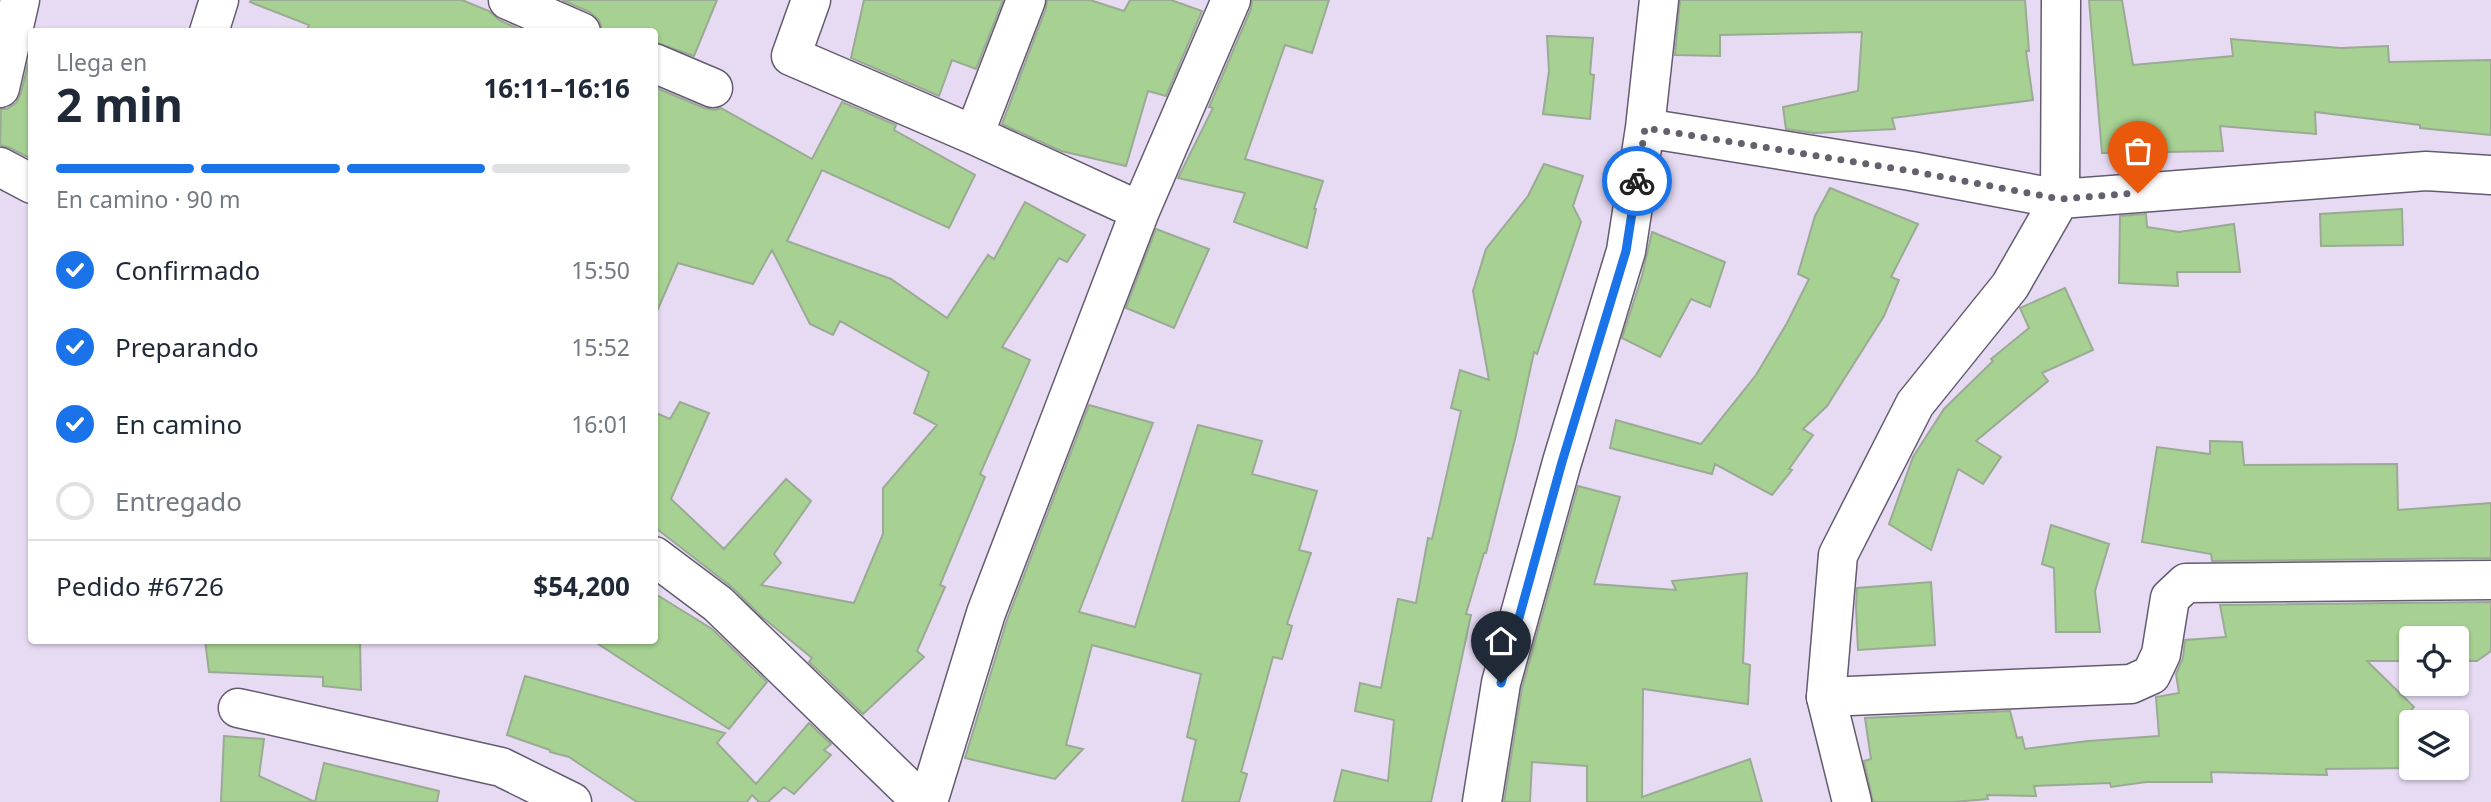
<!DOCTYPE html>
<html lang="es">
<head>
<meta charset="utf-8">
<style>
	body { margin:0; font-family:"Noto Sans",sans-serif; background:#f6f6f7; color:#1f2937; height:100vh; display:flex; flex-direction:column; font-size:26px; white-space:nowrap }
	* { box-sizing:border-box; margin:0 }
	p { font-size:23px; color:#747a83 }
	.icon { flex:none; width:38px; height:38px; fill:none; stroke:currentColor; stroke-width:2; stroke-linecap:round; stroke-linejoin:round }
	.map { position:relative; flex:1; overflow:hidden }
	.drawer { position:absolute; left:28px; top:28px; width:630px; height:616px; display:flex; flex-direction:column; background:#fff; border-radius:7px; box-shadow:0 2px 5px #0004 }
	.drawer>* { flex:none }
	.controls { position:absolute; left:2399px; top:626px; display:grid; gap:14px }
	.controls a { display:grid; place-items:center; width:70px; height:70px; border-radius:7px; background:#fff; box-shadow:0 2px 5px #0004; font-size:35px }
	.pin { position:absolute; display:grid; place-items:center; width:60px; height:60px; color:#fff; margin:-72px -30px; border-radius:50% 50% 50% 0; rotate:-45deg; box-shadow:0 0 7px #0007 }
	.pin .icon { rotate:45deg }
	.courier { position:absolute; display:grid; place-items:center; width:70px; height:70px; margin:-35px; border:5px solid #1a73e8; border-radius:50%; background:#fff; color:#222; box-shadow:0 2px 9px #0007 }
	.overview em { font-style:normal; font-weight:700 }
	.overview div { display:flex; flex-direction:column-reverse }
	.overview { display:flex; align-items:center; justify-content:space-between; height:119px; padding:0 28px }
	h1 { font-size:46px; font-weight:700; line-height:52px }
	.bar { display:grid; grid-template-columns:repeat(4,1fr); gap:10px 7px; align-content:center; height:84px; padding:0 28px }
	.bar i { height:9px; border-radius:5px; background:#e0e1e3 }
	.bar .selected { background:#1a73e8 }
	.bar p { grid-column:span 4 }
	.line { display:flex; align-items:center; gap:18px; padding:0 28px; border-top:2px solid #e0e1e3 }
	.line div { flex:1 }
	ol { padding:0 28px; list-style:none }
	li { display:flex; align-items:center; gap:21px; height:77px }
	li p { margin-inline-start:auto }
	li .icon { padding:7px; border-radius:50%; background:#1a73e8; color:#fff; stroke-width:4 }
	li:last-child { color:#747a83 }
	li i { width:38px; height:38px; border:4px solid #e0e1e3; border-radius:50% }
	.map>svg:first-child { display:block }
</style>
</head>
<body>
<div class="map">
<svg width="2491" height="802" viewBox="0 0 2491 802">
	<rect width="100%" height="100%" fill="#e7dbf3"/>
	<!-- building -->
	<path fill="#a7d192" stroke="#9baa94" stroke-width="2" d="M 251,0 L 462,0 L 489,11 L 499,20 L 525,32 L 306,32 L 309,25 L 250,2 Z
		M 562,0 L 717,0 L 694,56 L 654,42 L 654,32 L 603,32 L 599,20 L 590,12 Z
		M 864,0 L 1003,0 L 976,69 L 952,60 L 939,96 L 851,58 Z
		M 1047,0 L 1090,0 L 1124,11 L 1130,0 L 1171,0 L 1202,11 L 1166,96 L 1148,91 L 1126,166 L 1061,151 L 1002,124 L 1046,8 Z
		M 1252,0 L 1329,0 L 1312,53 L 1285,45 L 1245,159 L 1323,181 L 1314,209 L 1316,209 L 1307,248 L 1234,222 L 1245,193 L 1178,178 L 1213,108 L 1209,107 L 1251,9 Z
		M 1680,0 L 2025,0 L 2029,51 L 2026,51 L 2033,100 L 1892,118 L 1895,129 L 1814,133 L 1786,129 L 1783,107 L 1858,91 L 1862,32 L 1720,35 L 1720,56 L 1675,55 Z
		M 2089,0 L 2122,0 L 2133,65 L 2233,56 L 2231,39 L 2341,48 L 2388,46 L 2389,62 L 2491,60 L 2491,135 L 2420,128 L 2420,125 L 2315,112 L 2316,134 L 2220,126 L 2223,151 L 2102,153 Z
		M 1547,36 L 1593,38 L 1590,74 L 1594,75 L 1590,119 L 1543,114 L 1549,71 Z
		M 32,48 L 32,159 L 10,148 L 0,145 L 1,109 L 7,109 L 16,103 L 21,93 Z
		M 654,87 L 704,108 L 715,110 L 721,108 L 812,159 L 842,102 L 896,125 L 894,130 L 975,175 L 949,228 L 822,170 L 787,241 L 891,279 L 947,318 L 988,255 L 994,259 L 1025,202 L 1085,235 L 1067,262 L 1059,258 L 1002,347 L 1030,360 L 980,474 L 985,477 L 940,585 L 945,587 L 917,651 L 924,657 L 863,714 L 809,662 L 812,658 L 762,617 L 733,588 L 657,529 L 654,535 L 654,412 L 670,419 L 680,402 L 709,413 L 671,499 L 724,549 L 786,479 L 811,501 L 774,554 L 781,563 L 761,585 L 854,603 L 883,534 L 883,488 L 937,425 L 914,413 L 929,372 L 840,321 L 833,335 L 810,324 L 772,250 L 753,284 L 678,263 L 654,318 Z
		M 1544,164 L 1583,176 L 1573,206 L 1581,222 L 1537,354 L 1534,352 L 1516,435 L 1486,553 L 1484,553 L 1466,614 L 1471,615 L 1431,802 L 1334,802 L 1342,770 L 1388,781 L 1394,720 L 1355,711 L 1360,683 L 1381,688 L 1398,599 L 1416,603 L 1428,538 L 1432,539 L 1461,411 L 1451,408 L 1460,370 L 1489,380 L 1473,291 L 1486,249 L 1528,196 Z
		M 1830,188 L 1918,224 L 1891,277 L 1899,280 L 1884,316 L 1827,406 L 1803,429 L 1813,435 L 1789,469 L 1792,470 L 1772,495 L 1715,464 L 1712,474 L 1610,448 L 1616,420 L 1701,444 L 1756,375 L 1787,323 L 1809,279 L 1798,274 L 1815,216 Z
		M 2402,209 L 2403,245 L 2321,246 L 2320,214 Z
		M 2146,214 L 2147,227 L 2179,232 L 2234,224 L 2240,272 L 2177,272 L 2178,286 L 2119,283 L 2120,216 Z
		M 1156,229 L 1209,249 L 1174,328 L 1126,308 Z
		M 1652,232 L 1725,262 L 1710,307 L 1691,299 L 1660,357 L 1622,338 L 1642,276 Z
		M 2065,288 L 2093,350 L 2042,373 L 2048,381 L 1976,441 L 2001,457 L 1983,484 L 1958,469 L 1931,550 L 1889,524 L 1913,457 L 1944,409 L 1993,361 L 1991,359 L 2029,328 L 2020,308 Z
		M 1089,405 L 1153,423 L 1079,612 L 1135,627 L 1198,425 L 1262,441 L 1252,474 L 1317,491 L 1299,550 L 1311,553 L 1287,624 L 1292,626 L 1282,659 L 1273,657 L 1241,772 L 1247,774 L 1239,802 L 1182,802 L 1196,740 L 1187,737 L 1201,674 L 1092,645 L 1066,745 L 1083,749 L 1055,779 L 965,758 L 1007,620 Z
		M 2210,441 L 2242,442 L 2244,465 L 2397,464 L 2398,510 L 2491,503 L 2491,558 L 2212,561 L 2211,554 L 2142,542 L 2157,447 L 2210,454 Z
		M 1578,486 L 1620,497 L 1594,584 L 1676,590 L 1672,581 L 1747,573 L 1743,663 L 1750,665 L 1748,704 L 1643,689 L 1642,797 L 1750,759 L 1762,802 L 1587,802 L 1587,766 L 1532,762 L 1530,802 L 1504,802 L 1522,688 Z
		M 2051,525 L 2109,544 L 2095,591 L 2100,632 L 2056,632 L 2054,568 L 2042,564 Z
		M 1931,582 L 1935,645 L 1858,650 L 1856,607 L 1857,588 Z
		M 654,593 L 712,629 L 767,682 L 729,729 L 592,640 L 654,640 Z
		M 2491,602 L 2491,651 L 2477,661 L 2457,661 L 2457,639 L 2412,639 L 2412,661 L 2367,661 L 2414,707 L 2412,709 L 2412,768 L 2326,769 L 2327,775 L 2211,772 L 2212,782 L 2146,782 L 2111,787 L 2110,783 L 2034,786 L 2036,796 L 1987,795 L 1988,799 L 1953,802 L 1873,802 L 1864,761 L 1871,759 L 1865,718 L 2010,711 L 2017,738 L 2022,737 L 2025,749 L 2088,741 L 2159,736 L 2156,697 L 2179,693 L 2176,674 L 2183,658 L 2185,640 L 2226,637 L 2220,605 Z
		M 205,640 L 360,640 L 361,690 L 323,686 L 323,677 L 209,672 Z
		M 525,676 L 725,733 L 717,743 L 756,784 L 809,723 L 831,744 L 824,750 L 831,755 L 794,794 L 784,787 L 768,802 L 759,802 L 752,795 L 747,802 L 637,802 L 569,757 L 550,752 L 550,750 L 507,735 Z
		M 224,736 L 264,739 L 259,776 L 315,802 L 324,763 L 439,791 L 437,802 L 221,802 Z"/>
	<g fill="none" stroke-linecap="round" stroke-linejoin="round">
		<!-- minor casing -->
		<g stroke="#655b70" stroke-width="41">
			<path id="minor" d="M 508,0 L 581,32
				M 811,0 L 791,56 L 974,135 L 1140,211
				M 209,32 L 219,0
				M 654,63 L 713,88
				M 0,88 L 20,0
				M 1645,128 L 1911,171 L 2060,199
				M 974,135 L 1026,0
				M 0,167 L 32,184
				M 654,556 L 718,604 L 922,802
				M 1826,697 L 2131,684 L 2151,675 L 2161,654 L 2170,598 L 2186,583 L 2491,580
				M 238,708 L 501,767 L 572,802
				M 928,802 L 986,613 L 1140,211 L 1231,0
				M 1482,802 L 1501,683 L 1562,462 L 1626,251 L 1645,128 L 1659,0"/>
		</g>
		<!-- major casing -->
		<g stroke="#655b70" stroke-width="41">
			<path id="major" d="M 2060,199 L 2426,171 L 2491,175
				M 1852,802 L 1826,697 L 1838,555 L 1915,404 L 2010,286 L 2060,199 L 2061,0"/>
		</g>
		<!-- minor -->
		<use href="#minor" stroke="#fff" stroke-width="38"/>
		<!-- major -->
		<use href="#major" stroke="#fff" stroke-width="38"/>
	</g>
	<g fill="none" stroke-linecap="round" stroke-linejoin="round">
		<!-- done -->
		<path stroke="#66606e" stroke-width="7" stroke-dasharray="0 12.6" d="M 1637,181 L 1645,128 L 1911,171 L 2060,199 L 2138,193"/>
		<!-- route -->
		<path stroke="#1a73e8" stroke-width="9" d="M 1501,683 L 1562,462 L 1626,251 L 1637,181"/>
	</g>
</svg>
<div class="controls">
<a><svg class="icon" aria-label="locate" viewBox="0 0 24 24"><circle cx="12" cy="12" r="6"/><path d="M12 2v4M12 18v4M2 12h4M18 12h4"/></svg></a>
<a><svg class="icon" aria-label="layers" viewBox="0 0 24 24"><path d="M12 4l9 5-9 5-9-5zM3 14l9 5 9-5"/></svg></a>
</div>
<div class="pin" style="left:2138px;top:193px;background:#ea580c"><svg class="icon" aria-label="bag" viewBox="0 0 24 24"><path d="M5 8h14l-1 12H6zM9 8a3 3 0 0 1 6 0"/></svg></div>
<div class="pin" style="left:1501px;top:683px;background:#1f2937"><svg class="icon" aria-label="home" viewBox="0 0 24 24"><path d="M3 11l9-7 9 7M6 9v11h12V9"/></svg></div>
<div class="courier" style="left:1637px;top:181px"><svg class="icon" aria-label="bike" viewBox="0 0 24 24"><circle cx="6" cy="16" r="4"/><circle cx="18" cy="16" r="4"/><path d="M6 16l4-8h5l3 8M10 8l3 8H6M13 5h3"/></svg></div>
<section class="drawer">
<div class="overview"><div><h1>2 min</h1><p>Llega en</p></div><em>16:11–16:16</em></div>
<div class="bar"><i class="selected"></i><i class="selected"></i><i class="selected"></i><i></i><p>En camino · 90 m</p></div>
<ol>
<li><svg class="icon" aria-label="check" viewBox="0 0 24 24"><path d="M5 12l5 5 9-10"/></svg>Confirmado<p>15:50</p></li>
<li><svg class="icon" aria-label="check" viewBox="0 0 24 24"><path d="M5 12l5 5 9-10"/></svg>Preparando<p>15:52</p></li>
<li><svg class="icon" aria-label="check" viewBox="0 0 24 24"><path d="M5 12l5 5 9-10"/></svg>En camino<p>16:01</p></li>
<li><i></i>Entregado</li>
</ol>
<div class="line" style="height:91px"><div>Pedido #6726</div><b>$54,200</b></div>
</section>
</div>
</body>
</html>
